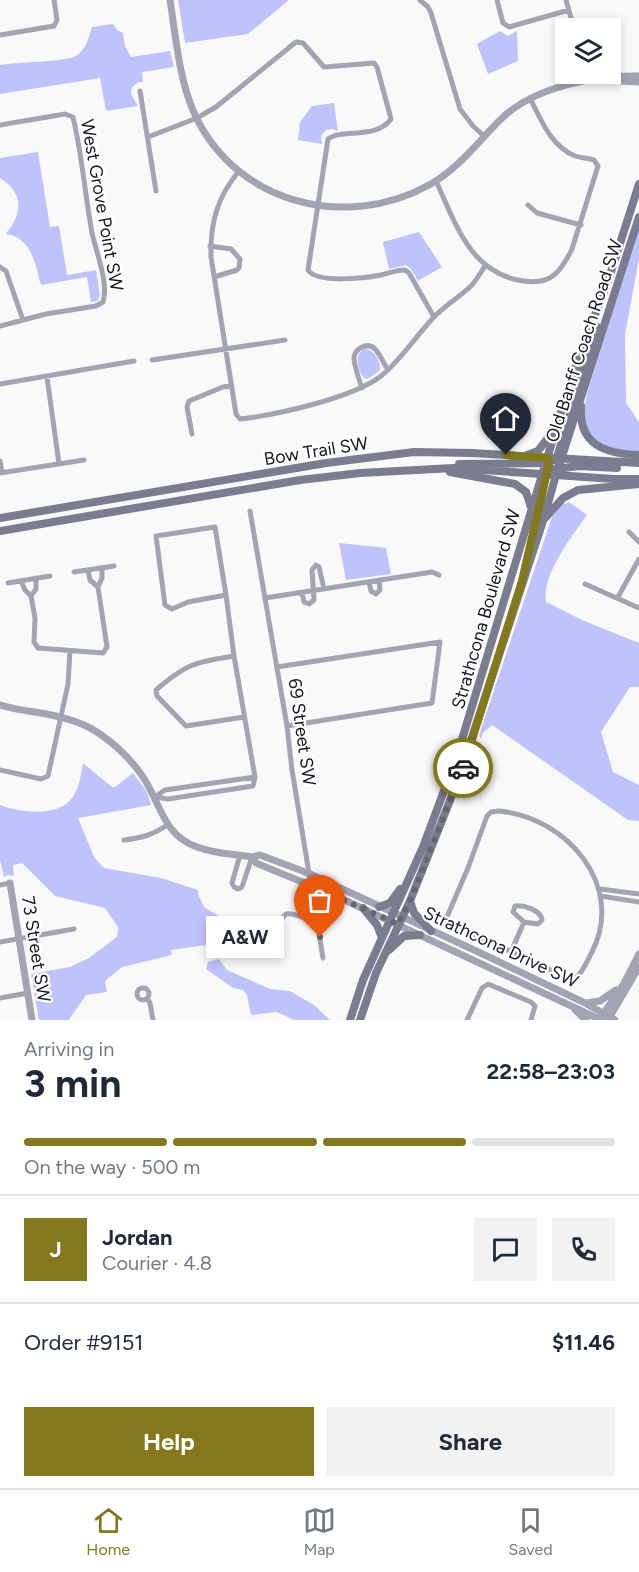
<!DOCTYPE html>
<html lang="en">
<head>
<meta charset="utf-8">
<style>
	body { margin:0; font-family:Figtree,sans-serif; background:#f2f2f3; color:#1f2937; height:100vh; display:flex; flex-direction:column; font-size:22px; white-space:nowrap }
	* { box-sizing:border-box; margin:0 }
	p { font-size:20px; color:#747a83 }
	.icon { flex:none; width:33px; height:33px; fill:none; stroke:currentColor; stroke-width:2; stroke-linecap:round; stroke-linejoin:round }
	.map { position:relative; height:1020px; overflow:hidden }
	.details { display:flex; flex-direction:column; background:#fff; flex:1 }
	.details>* { flex:none }
	.buttons { position:absolute; left:555px; top:18px; display:grid; gap:12px }
	.buttons a { display:grid; place-items:center; width:66px; height:66px; border-radius:0px; background:#fff; box-shadow:0 3px 9px #0003; font-size:30px }
	.pin { position:absolute; display:grid; place-items:center; width:51px; height:51px; color:#fff; margin:-62px -26px; border-radius:50% 50% 50% 0; rotate:-45deg; box-shadow:0 0 6px #0007 }
	.pin .icon { rotate:45deg }
	.courier { position:absolute; display:grid; place-items:center; width:60px; height:60px; margin:-30px; border:4px solid #83781c; border-radius:50%; background:#fff; color:#222; box-shadow:0 2px 8px #0007 }
	.bubble { position:absolute; height:42px; border-radius:0px; background:#fff; box-shadow:0 3px 9px #0003; font-size:20px; font-weight:700; line-height:42px; text-align:center }
	.summary em { font-style:normal; font-weight:700 }
	.summary div { display:flex; flex-direction:column-reverse }
	.summary { display:flex; align-items:center; justify-content:space-between; height:102px; padding:0 24px }
	h1 { font-size:39px; font-weight:700; line-height:45px }
	.bar { display:grid; grid-template-columns:repeat(4,1fr); gap:9px 6px; align-content:center; height:72px; padding:0 24px }
	.bar i { height:8px; border-radius:4px; background:#e0e1e3 }
	.bar .on { background:#83781c }
	.bar p { grid-column:span 4 }
	.line { display:flex; align-items:center; gap:15px; padding:0 24px; border-top:2px solid #e0e1e3 }
	.line div { flex:1 }
	.round { display:grid; place-items:center; flex:none; width:63px; height:63px; border-radius:0px; background:#f2f2f3 }
	.button { display:flex; gap:12px; margin-top:auto; padding:12px 24px }
	.button a { flex:1; height:69px; border-radius:0px; background:#83781c; color:#fff; font-size:24px; font-weight:700; line-height:69px; text-align:center }
	.button a+a { background:#f2f2f3; color:#1f2937 }
	.tab-bar { display:flex; justify-content:space-around; align-items:center; height:84px; border-top:2px solid #e0e1e3; background:#fff; font-size:16px; color:#747a83 }
	.tab-bar a { display:grid; justify-items:center; gap:3px }
	.tab-bar .on { color:#83781c }
	.map>svg:first-child { display:block }
</style>
</head>
<body>
<div class="map">
<svg width="639" height="1020" viewBox="0 0 639 1020">
	<rect width="100%" height="100%" fill="#f9f9f9"/>
	<!-- green -->
	<path fill="#bfc3fb" d="M 178,0 L 289,0 L 248,34 L 185,43 Z
		M 113,24 L 117,30 L 123,33 L 125,46 L 131,57 L 170,51 L 174,67 L 142,72 L 143,82 L 139,82 L 132,87 L 131,94 L 138,106 L 106,111 L 100,78 L 0,94 L 0,65 C 16,62 65,62 76,56 C 86,50 89,37 92,27 Z
		M 500,31 L 508,36 L 517,31 L 518,61 L 488,74 L 477,44 Z
		M 334,103 L 338,131 L 332,129 L 326,130 L 321,136 L 322,144 L 298,140 L 300,122 L 312,106 Z
		M 38,152 L 50,227 L 59,226 L 67,275 L 96,270 L 100,296 L 97,301 L 91,302 L 87,277 L 41,285 C 35,264 32,238 6,234 C 22,213 25,194 0,178 L 0,158 Z
		M 639,224 L 639,259 L 625,334 L 626,403 L 639,422 L 639,452 C 595,448 575,439 588,390 Z
		M 419,232 L 442,267 L 418,281 L 411,269 L 406,265 L 389,269 L 383,242 Z
		M 365,348 C 374,350 381,361 380,370 L 368,379 L 364,378 C 357,370 354,354 365,348 Z
		M 569,502 L 587,515 C 572,536 541,576 546,602 L 582,620 L 639,643 L 639,687 L 630,687 L 601,732 L 613,772 L 639,785 L 639,821 L 628,820 L 492,725 L 483,733 L 481,739 L 479,735 L 552,517 L 563,503 L 565,504 Z
		M 339,543 L 386,548 L 391,574 L 346,580 Z
		M 83,763 L 112,787 L 115,787 L 133,773 L 147,792 L 151,805 L 78,818 L 94,857 L 104,868 L 161,878 L 198,890 L 198,894 L 204,907 L 255,938 L 171,950 L 172,955 L 122,967 L 105,981 L 107,992 L 86,995 L 69,1020 L 39,1020 L 31,974 L 70,967 L 89,958 L 117,937 L 118,927 L 105,908 L 55,896 L 22,863 L 13,865 L 14,876 L 8,875 L 4,877 L 0,860 L 0,805 C 20,813 62,818 74,795 C 80,785 81,774 83,763 Z
		M 219,959 L 227,970 L 270,989 L 290,991 L 314,1005 L 330,1020 L 294,1020 L 277,1012 L 251,1015 L 247,995 L 243,990 L 233,988 L 206,969 L 208,962 Z"/>
	<g fill="none" stroke-linecap="round" stroke-linejoin="round">
		<!-- minor -->
		<path stroke="#a3a4b3" stroke-width="5" d="M 420,0 L 428,7 L 431,13 L 460,109 L 473,126 L 485,137
			M 497,0 L 503,23 L 509,27 L 569,10
			M 566,0 L 574,28
			M 0,35 L 54,26 L 57,20 L 54,0
			M 140,91 L 156,191
			M 0,125 L 65,114 L 73,117 C 82,155 85,194 92,233 C 96,252 109,283 103,302 L 96,306 L 46,314 L 0,326
			M 148,137 L 197,118 L 216,107 L 296,42 L 303,43 L 324,67 L 374,63 L 377,67 L 391,119 C 376,140 342,128 328,139 L 308,270 C 317,284 366,278 381,275 C 389,273 397,270 405,270 L 409,273 L 434,317
			M 239,171 C 217,197 210,224 211,257 L 236,414 L 240,419 C 276,415 353,398 381,376 C 401,360 416,336 433,318 C 445,305 460,297 472,285 C 477,279 481,272 485,266
			M 436,181 C 456,224 470,273 523,281 C 551,285 560,273 572,249 L 598,166 L 594,160 C 588,158 581,158 575,156 C 551,146 541,120 530,98
			M 528,205 L 537,213 L 581,225
			M 210,246 L 231,249 L 240,259 L 239,268 L 237,270 L 214,277
			M 0,267 L 6,271 L 23,320
			M 152,360 L 285,340
			M 47,377 L 59,464
			M 0,384 L 134,361
			M 362,388 C 359,379 355,369 354,359 C 354,349 367,341 375,349 C 380,354 384,364 388,370
			M 192,434 L 187,407 L 189,401 L 223,387 L 231,386
			M 0,461 L 2,472
			M 0,473 L 84,460
			M 250,511 L 287,726 L 292,770 L 323,958
			M 215,527 L 226,595 L 188,602 L 172,609 L 165,605 L 156,536 Z
			M 629,532 L 639,542
			M 88,570 L 90,580 L 98,587
			M 74,572 L 114,566
			M 21,581 L 25,590 L 31,596 L 35,618 L 34,642 L 38,648 L 103,653 L 107,647 L 98,587 L 102,578 L 102,568
			M 369,582 L 371,591 L 376,594 L 380,590 L 379,580
			M 8,583 L 50,576
			M 585,584 L 639,608
			M 302,593 L 304,602 L 309,604 L 314,600 L 312,570 L 316,565 L 319,567 L 324,589
			M 31,596 L 36,589 L 36,578
			M 618,597 L 639,559
			M 265,598 L 432,572 L 439,575
			M 234,656 C 195,662 186,664 156,690 L 157,696 L 186,726 L 244,717
			M 277,667 L 440,642 L 432,703 L 287,726
			M 0,770 L 41,779 L 48,776 L 68,684 L 70,651
			M 155,797 L 168,799 L 253,786 L 255,777 L 234,656 L 226,595
			M 155,797 L 165,790 L 255,777
			M 499,811 C 566,817 626,885 592,952 C 587,961 583,972 575,979 L 568,978 L 451,924 L 446,919 L 468,868 L 487,816 L 491,812 Z
			M 124,840 C 141,838 153,835 167,825
			M 240,855 L 232,883 L 234,887 L 238,889 L 242,887 L 252,857
			M 0,885 L 10,883
			M 600,889 L 639,894
			M 601,896 L 639,902
			M 279,929 L 278,923 L 286,914 C 297,912 306,922 317,920
			M 0,942 L 74,929
			M 511,952 L 524,922 L 538,924 L 542,920 C 541,910 524,905 515,906 L 513,912 L 524,922
			M137 994a6 6 0 1 1 12 0a6 6 0 1 1-12 0Z
			M 0,998 L 28,993
			M 147,998 L 150,1003 L 153,1020
			M 467,1020 L 482,988 L 488,984 L 531,1002 L 535,1006 L 531,1020"/>
		<!-- tertiary -->
		<path stroke="#a3a4b3" stroke-width="7" d="M 170,0 C 176,38 179,80 195,115 C 237,204 346,231 429,185 C 458,169 476,144 499,121 C 532,87 594,75 639,76
			M 616,78 L 621,81 L 639,82
			M 0,705 C 32,714 68,713 97,732 C 115,744 131,759 143,777 C 161,804 163,835 197,847 C 215,854 234,854 252,857 L 260,855 L 308,873 L 487,956 L 585,1003 L 615,1020
			M 252,857 L 256,863 L 336,896 L 601,1020
			M 10,883 L 32,1020
			M 586,1003 L 600,1001 L 616,990
			M 575,1010 L 586,1020
			M 601,1017 L 623,985 L 639,954
			M 608,1020 L 639,967"/>
		<!-- secondary -->
		<path stroke="#7a7c90" stroke-width="8" d="M 581,406 C 578,445 606,454 639,455
			M 527,455 L 538,451 L 551,434
			M 556,461 L 596,326
			M 459,464 L 549,463
			M 554,469 L 580,466 L 617,468
			M 450,472 L 515,484 L 526,492 L 531,507
			M 546,517 L 563,498 L 578,490 L 639,484
			M 0,518 L 326,463 L 414,452 L 472,453 L 639,463
			M 0,531 L 300,480 L 360,473 L 454,468 L 614,479 L 639,479
			M 531,544 L 547,471
			M 410,901 L 414,913 L 431,931
			M 379,907 L 390,903 L 400,889
			M 363,908 L 377,925 L 382,938
			M 389,950 L 404,936 L 420,935
			M 350,1020 L 363,980 L 423,847 L 457,756 L 572,376 L 609,278 L 639,184
			M 360,1020 L 376,973 L 410,901 L 457,783 L 543,521 L 556,475 L 639,217"/>
	</g>
	<g fill="none" stroke-linecap="round" stroke-linejoin="round">
		<!-- done -->
		<path stroke="#65666e" stroke-width="6" stroke-dasharray="0 10.8" d="M 320,937 L 312,886 L 398,924 L 410,901 L 463,768"/>
		<!-- route -->
		<path stroke="#83781c" stroke-width="8" d="M 463,768 L 522,581 L 549,463 L 548,458 L 506,455"/>
	</g>
	<g text-anchor="middle" stroke-width="4.5" stroke-linejoin="round" paint-order="stroke">
		<!-- street labels -->
		<g font-size="18" fill="#161723" stroke="#fff">
			<text transform="translate(102 205) rotate(80)" y="6">West Grove Point SW</text>
			<text transform="translate(584 341) rotate(-72)" y="6">Old Banff Coach Road SW</text>
			<text transform="translate(316 451) rotate(-9)" y="6">Bow Trail SW</text>
			<text transform="translate(486 609) rotate(-74)" y="6">Strathcona Boulevard SW</text>
			<text transform="translate(302 732) rotate(82)" y="6">69 Street SW</text>
			<text transform="translate(501 947) rotate(25)" y="6">Strathcona Drive SW</text>
			<text transform="translate(36 949) rotate(81)" y="6">73 Street SW</text>
		</g>
	</g>
</svg>
<div class="buttons">
<a><svg class="icon" aria-label="layers" viewBox="0 0 24 24"><path d="M12 4l9 5-9 5-9-5zM3 14l9 5 9-5"/></svg></a>
</div>
<div class="pin" style="left:320px;top:937px;background:#ea580c"><svg class="icon" aria-label="bag" viewBox="0 0 24 24"><path d="M5 8h14l-1 12H6zM9 8a3 3 0 0 1 6 0"/></svg></div>
<div class="pin" style="left:506px;top:455px;background:#1f2937"><svg class="icon" aria-label="home" viewBox="0 0 24 24"><path d="M3 11l9-7 9 7M6 9v11h12V9"/></svg></div>
<div class="courier" style="left:463px;top:768px"><svg class="icon" aria-label="car" viewBox="0 0 24 24"><path d="M5 17H2v-5l4-1 3-4h7l3 4 3 1v5h-3M9 17h6M6 11h13"/><circle cx="7" cy="17" r="2"/><circle cx="17" cy="17" r="2"/></svg></div>
<div class="bubble" style="left:206px;top:916px;width:78px">A&amp;W</div>
</div>
<section class="details">
<div class="summary"><div><h1>3 min</h1><p>Arriving in</p></div><em>22:58–23:03</em></div>
<div class="bar"><i class="on"></i><i class="on"></i><i class="on"></i><i></i><p>On the way · 500 m</p></div>
<div class="line" style="height:108px"><b class="round" style="background:#83781c;color:#fff">J</b><div><b>Jordan</b><p>Courier · 4.8</p></div><a class="round"><svg class="icon" aria-label="chat" viewBox="0 0 24 24"><path d="M4 5h16v11H9l-5 4z"/></svg></a><a class="round"><svg class="icon" aria-label="phone" viewBox="0 0 24 24"><path d="M5 4h4l2 5-3 2q2 4 5 5l2-3 5 2v4C11 20 4 13 5 4z"/></svg></a></div>
<div class="line" style="height:78px"><div>Order #9151</div><b>$11.46</b></div>
<div class="button"><a>Help</a><a>Share</a></div>
</section>
<nav class="tab-bar">
<a class="on"><svg class="icon" aria-label="home" viewBox="0 0 24 24"><path d="M3 11l9-7 9 7M6 9v11h12V9"/></svg>Home</a>
<a><svg class="icon" aria-label="map" viewBox="0 0 24 24"><path d="M3 6l6-2 6 2 6-2v14l-6 2-6-2-6 2zM9 4v14M15 6v14"/></svg>Map</a>
<a><svg class="icon" aria-label="saved" viewBox="0 0 24 24"><path d="M7 4h10v16l-5-4-5 4z"/></svg>Saved</a>
</nav>
</body>
</html>
